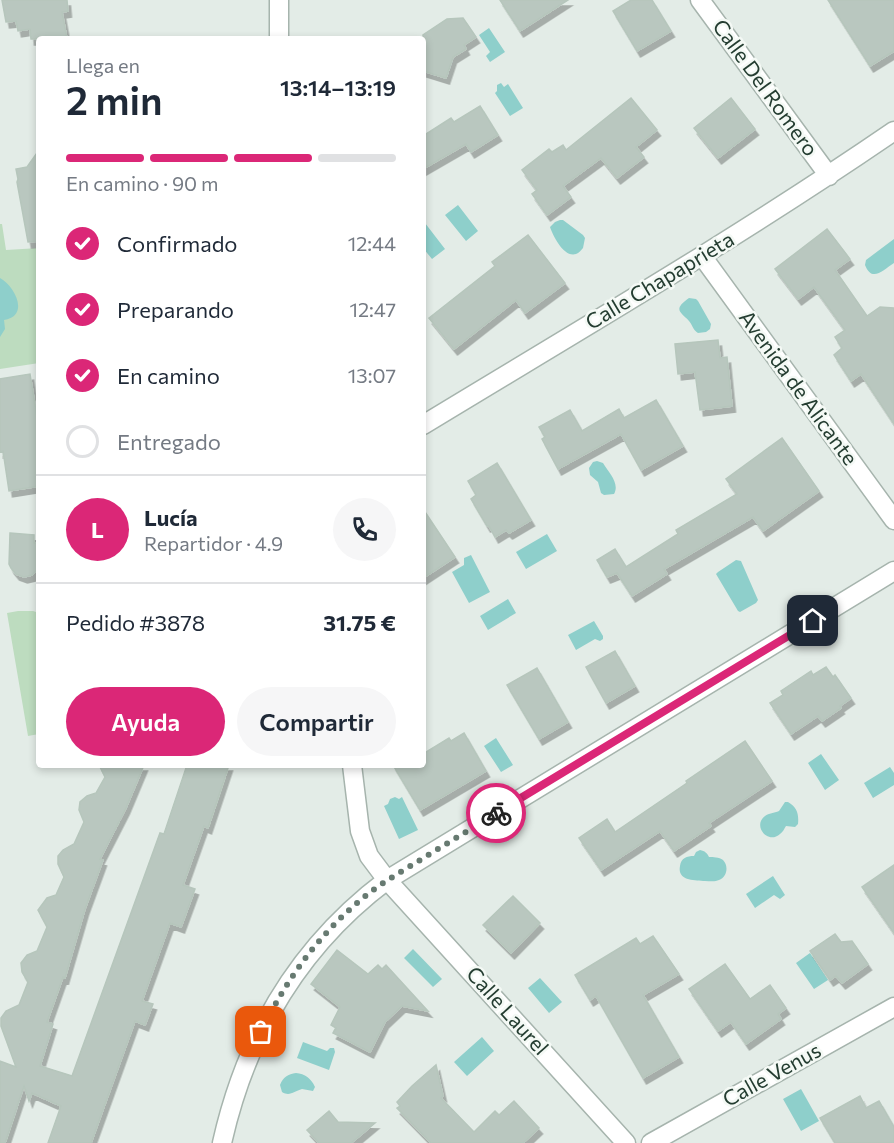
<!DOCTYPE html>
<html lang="es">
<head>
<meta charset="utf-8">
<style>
	body { margin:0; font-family:Commissioner,sans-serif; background:#f6f6f7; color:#1f2937; height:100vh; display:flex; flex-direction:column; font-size:22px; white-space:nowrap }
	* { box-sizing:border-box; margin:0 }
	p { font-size:20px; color:#747a83 }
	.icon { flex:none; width:33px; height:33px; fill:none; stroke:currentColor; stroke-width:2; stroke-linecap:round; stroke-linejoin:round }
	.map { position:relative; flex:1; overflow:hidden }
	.drawer { position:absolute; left:36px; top:36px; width:390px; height:732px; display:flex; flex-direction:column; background:#fff; border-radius:6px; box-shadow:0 3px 9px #0003 }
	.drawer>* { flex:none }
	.pin { position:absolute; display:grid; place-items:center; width:51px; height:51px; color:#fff; margin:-26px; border-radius:12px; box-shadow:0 3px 9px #0006 }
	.courier { position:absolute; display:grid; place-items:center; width:60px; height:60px; margin:-30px; border:4px solid #db2777; border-radius:50%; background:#fff; color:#222; box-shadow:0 2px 8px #0007 }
	.head em { font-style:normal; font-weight:600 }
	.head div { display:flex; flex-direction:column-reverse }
	.head { display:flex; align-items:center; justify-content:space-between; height:102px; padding:0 30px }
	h1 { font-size:39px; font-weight:600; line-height:45px }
	.bar { display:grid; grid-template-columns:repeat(4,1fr); gap:9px 6px; align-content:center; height:72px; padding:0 30px }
	.bar i { height:8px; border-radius:4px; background:#e0e1e3 }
	.bar .on { background:#db2777 }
	.bar p { grid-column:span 4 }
	.line { display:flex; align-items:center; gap:15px; padding:0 30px; border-top:2px solid #e0e1e3 }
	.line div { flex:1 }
	.round { display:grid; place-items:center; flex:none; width:63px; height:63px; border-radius:32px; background:#f6f6f7 }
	ol { padding:0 30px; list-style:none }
	li { display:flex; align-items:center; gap:18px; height:66px }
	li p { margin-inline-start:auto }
	li .icon { padding:6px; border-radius:50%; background:#db2777; color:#fff; stroke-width:4 }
	li:last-child { color:#747a83 }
	li i { width:33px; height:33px; border:3px solid #e0e1e3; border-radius:50% }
	.primary-button { display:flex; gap:12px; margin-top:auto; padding:12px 30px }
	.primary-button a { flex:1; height:69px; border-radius:36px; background:#db2777; color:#fff; font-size:24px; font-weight:600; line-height:69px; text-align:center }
	.primary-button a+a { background:#f6f6f7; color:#1f2937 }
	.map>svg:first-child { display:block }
</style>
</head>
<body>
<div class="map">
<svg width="894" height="1143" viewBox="0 0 894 1143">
	<defs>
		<filter id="shadow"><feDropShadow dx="3.5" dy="6" stdDeviation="0" flood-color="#0004"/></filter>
	</defs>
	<rect width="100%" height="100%" fill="#e3ece7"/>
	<!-- green -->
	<path fill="#bddcbf" d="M 0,224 L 2,224 L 6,250 L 39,248 L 39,363 L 0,369 Z
		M 18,611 L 33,611 L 39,613 L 39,734 L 28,736 L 7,613 Z"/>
	<!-- water -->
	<path fill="#8ecfcb" d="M 489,28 L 505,52 L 490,62 L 486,56 L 490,52 L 479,35 Z
		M 501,83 L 504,87 L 508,84 L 523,108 L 510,116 L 495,93 L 497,91 L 497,85 Z
		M 458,205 L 478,231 L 466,241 L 445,215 Z
		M 560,220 L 563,220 L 583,235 L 585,238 L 583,248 C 581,250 579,253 576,254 C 564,258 553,236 550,227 L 555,222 Z
		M 425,223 L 445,249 L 432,259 L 423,248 L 423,225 Z
		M 894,239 L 894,263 C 883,270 872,283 865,265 L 866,260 Z
		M 0,278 C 15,286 30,316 4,320 L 5,329 L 0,337 Z
		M 689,298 L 696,299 L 698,301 L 711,324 L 710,329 L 706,332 L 698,333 C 693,330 693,326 689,321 C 681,312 672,310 689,298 Z
		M 597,461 L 603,463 C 609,473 620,483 614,494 L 604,495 L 601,493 L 598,482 L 590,475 L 589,468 L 593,462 Z
		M 547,534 L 557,551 L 526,569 L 516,552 Z
		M 471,555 L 490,592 L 469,603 L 452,572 L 464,565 L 464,558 Z
		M 736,560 L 741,561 L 758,600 L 756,603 L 740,612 L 738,611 L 716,574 L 718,572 Z
		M 508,599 L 516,613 L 488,630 L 480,616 Z
		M 594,621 L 603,636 L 603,639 L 600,641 L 595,639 L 576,650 L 568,635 Z
		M 496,738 L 513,765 L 501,772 L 484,746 Z
		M 821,754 L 839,780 L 825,790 L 808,763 Z
		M 890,767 L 894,773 L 894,785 L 873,798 L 864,783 Z
		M 395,797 L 399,799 L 402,797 L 418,830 L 399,839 L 384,806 L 388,804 L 390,799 Z
		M 785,802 L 788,802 C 797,807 799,814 798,824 L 795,827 L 786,826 C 784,829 783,832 780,834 C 768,845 752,826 765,816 C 769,813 774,813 779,811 Z
		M 700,850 C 705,851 707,853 709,857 C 713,857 719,857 723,860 C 729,866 727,877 719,880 C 715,882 710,881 705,881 C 695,880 677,881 680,866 C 681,858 687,856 694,856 L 696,852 Z
		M 773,876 L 785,895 L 780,899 L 774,895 L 755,908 L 746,894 Z
		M 413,949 L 442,979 L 433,987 L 404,958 Z
		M 810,953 L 828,980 L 814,989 L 796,963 Z
		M 540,978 L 562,1002 L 549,1013 L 528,988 Z
		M 482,1037 L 494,1051 L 467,1076 L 454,1062 Z
		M 303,1042 L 327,1051 L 330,1048 L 334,1048 L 335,1052 L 329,1070 L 297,1058 Z
		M 296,1073 C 305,1074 311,1078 315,1087 L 313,1091 L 302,1089 C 294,1091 290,1097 282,1092 L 280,1085 C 283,1077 288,1074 296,1073 Z
		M 801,1089 L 819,1121 L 801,1131 L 783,1099 Z"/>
	<!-- building -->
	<path fill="#b9c7bf" stroke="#b6c6bc" stroke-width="1.5" filter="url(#shadow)" d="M 2,0 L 67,0 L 68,11 L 62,12 L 67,39 L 31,39 L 30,29 L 18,31 L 16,21 L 6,22 Z
		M 500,0 L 568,0 L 520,31 Z
		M 631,0 L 652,0 L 671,31 L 637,51 L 613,11 Z
		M 828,0 L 894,0 L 894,51 L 870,66 Z
		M 463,18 L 476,37 L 464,45 L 466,49 L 453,57 L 446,78 L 423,71 L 423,35 L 447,19 Z
		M 631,98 L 657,130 L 636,147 L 644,157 L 617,178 L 601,158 L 563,186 L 571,197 L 547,215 L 532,194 L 537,190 L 522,170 L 549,149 L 552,152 L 563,145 L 566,150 Z
		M 731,98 L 755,129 L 718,158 L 694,128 Z
		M 480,106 L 498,135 L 471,152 L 466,144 L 423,169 L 423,136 L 451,118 L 454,122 Z
		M 39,150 L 39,241 L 28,242 L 17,182 L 18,179 L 16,169 L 27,167 Z
		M 827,229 L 850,259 L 835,270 L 867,316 L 880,307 L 894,308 L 894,424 L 861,374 L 851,381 L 834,355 L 842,348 L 835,337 L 845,330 L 814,287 L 798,299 L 775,269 Z
		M 528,235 L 565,283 L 525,313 L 516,300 L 454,349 L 429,318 L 495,266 L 492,262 Z
		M 718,340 L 720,358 L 727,357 L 732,406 L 700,410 L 695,372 L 678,374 L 675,344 Z
		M 30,374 L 39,430 L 39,486 L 9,491 L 3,451 L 0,452 L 0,379 Z
		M 656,400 L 683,446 L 641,470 L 621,434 L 558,469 L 542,439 L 545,437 L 539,427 L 570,410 L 582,431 L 619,409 L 624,418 Z
		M 782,438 L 819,491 L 763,531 L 753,517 L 664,569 L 667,574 L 632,596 L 617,573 L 607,577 L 597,560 L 615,549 L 626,567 L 678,534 L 676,530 L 737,494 L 726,479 Z
		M 497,463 L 531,520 L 509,533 L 506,530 L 495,537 L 489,526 L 487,526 L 471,499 L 476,495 L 468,481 Z
		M 423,509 L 455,557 L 423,578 Z
		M 10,533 L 34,535 L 34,543 L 39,543 L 39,566 L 38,569 L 32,575 L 24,577 L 16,574 L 11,568 L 9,564 Z
		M 615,651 L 635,686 L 606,703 L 586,667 Z
		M 826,667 L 833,677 L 835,675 L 851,698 L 840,706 L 841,708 L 822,721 L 818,716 L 791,734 L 770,703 L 783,695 L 781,691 L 811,671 L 813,675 Z
		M 537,668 L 568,722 L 539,739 L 507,685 Z
		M 464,733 L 486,771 L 420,810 L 393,765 L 423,765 L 423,754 L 449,738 L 451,741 Z
		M 745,741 L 772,781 L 709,823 L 711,826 L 674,851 L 660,831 L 601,870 L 579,838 L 607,819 L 615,832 L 687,783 L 686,781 Z
		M 99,765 L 144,765 L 126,808 L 100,859 L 103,860 L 85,909 L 65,978 L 63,977 L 47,1022 L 53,1024 L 40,1066 L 72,1076 L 160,833 L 164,834 L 187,765 L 229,765 L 208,828 L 204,826 L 183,885 L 195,889 L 181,927 L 170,923 L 142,1001 L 153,1004 L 145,1025 L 135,1021 L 91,1143 L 48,1143 L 61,1106 L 32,1093 L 29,1101 L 24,1086 L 5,1143 L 0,1143 L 0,1061 L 16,1067 L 1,1026 L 1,1018 L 6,1011 L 19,1005 L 28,982 L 22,972 L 21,963 L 27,955 L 37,951 L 47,927 L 38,910 L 47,898 L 56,895 L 64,877 L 58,864 L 58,856 L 63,850 L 74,844 L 84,822 L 79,810 L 80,802 L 87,796 L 96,793 L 105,777 Z
		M 894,865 L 894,933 L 862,887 Z
		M 513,896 L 540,923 L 511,953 L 483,925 Z
		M 835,934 L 841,942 L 852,941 L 868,964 L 842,983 L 836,976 L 830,980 L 810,951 Z
		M 653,936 L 679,974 L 643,995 L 679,1057 L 643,1078 L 596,996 L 590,1000 L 575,975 L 636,938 L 640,944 Z
		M 337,950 L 368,974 L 378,965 L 382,969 L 386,965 L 428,1011 L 402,1006 L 385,1022 L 370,1052 L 333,1033 L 336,1028 L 331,1025 L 340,1007 L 311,984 Z
		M 725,964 L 750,999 L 770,985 L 786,1008 L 778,1014 L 781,1019 L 746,1044 L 731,1022 L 718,1031 L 689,989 Z
		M 436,1065 L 443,1096 L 441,1098 L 474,1132 L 495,1111 L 499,1115 L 514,1101 L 539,1128 L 523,1143 L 431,1143 L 397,1108 L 400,1106 L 397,1102 L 412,1086 Z
		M 860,1096 L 866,1108 L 879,1101 L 894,1127 L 894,1143 L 835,1143 L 820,1118 Z
		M 329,1111 L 338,1122 L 375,1123 L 351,1143 L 319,1143 L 307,1130 Z"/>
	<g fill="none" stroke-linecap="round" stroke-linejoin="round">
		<!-- minor casing -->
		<g stroke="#a6b4ad" stroke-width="21">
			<path id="minor" d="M 279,0 L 279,39
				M 700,0 L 829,176
				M 702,256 L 894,520
				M 423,425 C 581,329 741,236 894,131
				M 352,765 L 360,831 L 369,856 L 387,880 L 626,1143
				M 222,1143 C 246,1036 299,946 387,880 L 894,571
				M 651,1143 L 894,1007"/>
		</g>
		<!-- minor -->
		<use href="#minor" stroke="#fff" stroke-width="18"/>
	</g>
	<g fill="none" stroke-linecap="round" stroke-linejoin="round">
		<!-- done -->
		<path stroke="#677a71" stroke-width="6" stroke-dasharray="0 10.8" d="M 261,1032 C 286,979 322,930 368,894 C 386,880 406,869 425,857 C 449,842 473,828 496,813"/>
		<!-- route -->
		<path stroke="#db2777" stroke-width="8" d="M 496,813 L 813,621"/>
	</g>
	<g text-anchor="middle" stroke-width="5" stroke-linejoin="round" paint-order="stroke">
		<!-- street labels -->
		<g font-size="21" fill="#243d31" stroke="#f4f9f5">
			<text transform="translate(765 88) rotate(54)" y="7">Calle Del Romero</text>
			<text transform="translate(660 281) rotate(-31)" y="7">Calle Chapaprieta</text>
			<text transform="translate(798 388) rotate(54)" y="7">Avenida de Alicante</text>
			<text transform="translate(507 1011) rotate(48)" y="7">Calle Laurel</text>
			<text transform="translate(772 1075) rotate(-29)" y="7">Calle Venus</text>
		</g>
	</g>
</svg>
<div class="pin" style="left:261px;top:1032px;background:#ea580c"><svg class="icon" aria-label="bag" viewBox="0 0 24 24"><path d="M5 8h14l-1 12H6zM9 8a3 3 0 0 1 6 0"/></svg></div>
<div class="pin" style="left:813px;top:621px;background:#1f2937"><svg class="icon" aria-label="home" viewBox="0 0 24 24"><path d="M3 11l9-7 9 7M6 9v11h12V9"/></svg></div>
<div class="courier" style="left:496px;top:813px"><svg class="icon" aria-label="bike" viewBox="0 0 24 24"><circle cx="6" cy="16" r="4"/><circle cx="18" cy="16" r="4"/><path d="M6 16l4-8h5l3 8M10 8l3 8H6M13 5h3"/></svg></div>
<section class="drawer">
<div class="head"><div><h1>2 min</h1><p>Llega en</p></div><em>13:14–13:19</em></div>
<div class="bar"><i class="on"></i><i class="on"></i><i class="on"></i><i></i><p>En camino · 90 m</p></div>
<ol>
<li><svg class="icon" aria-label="check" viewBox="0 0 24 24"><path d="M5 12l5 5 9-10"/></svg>Confirmado<p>12:44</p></li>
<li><svg class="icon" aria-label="check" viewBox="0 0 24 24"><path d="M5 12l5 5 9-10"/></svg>Preparando<p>12:47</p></li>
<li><svg class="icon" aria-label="check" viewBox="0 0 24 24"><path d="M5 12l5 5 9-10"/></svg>En camino<p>13:07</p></li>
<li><i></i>Entregado</li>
</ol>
<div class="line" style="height:108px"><b class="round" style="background:#db2777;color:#fff">L</b><div><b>Lucía</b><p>Repartidor · 4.9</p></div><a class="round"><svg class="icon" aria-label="phone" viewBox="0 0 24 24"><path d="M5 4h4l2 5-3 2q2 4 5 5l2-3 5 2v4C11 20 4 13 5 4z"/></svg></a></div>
<div class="line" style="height:78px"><div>Pedido #3878</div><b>31.75 €</b></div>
<div class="primary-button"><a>Ayuda</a><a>Compartir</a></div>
</section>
</div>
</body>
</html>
